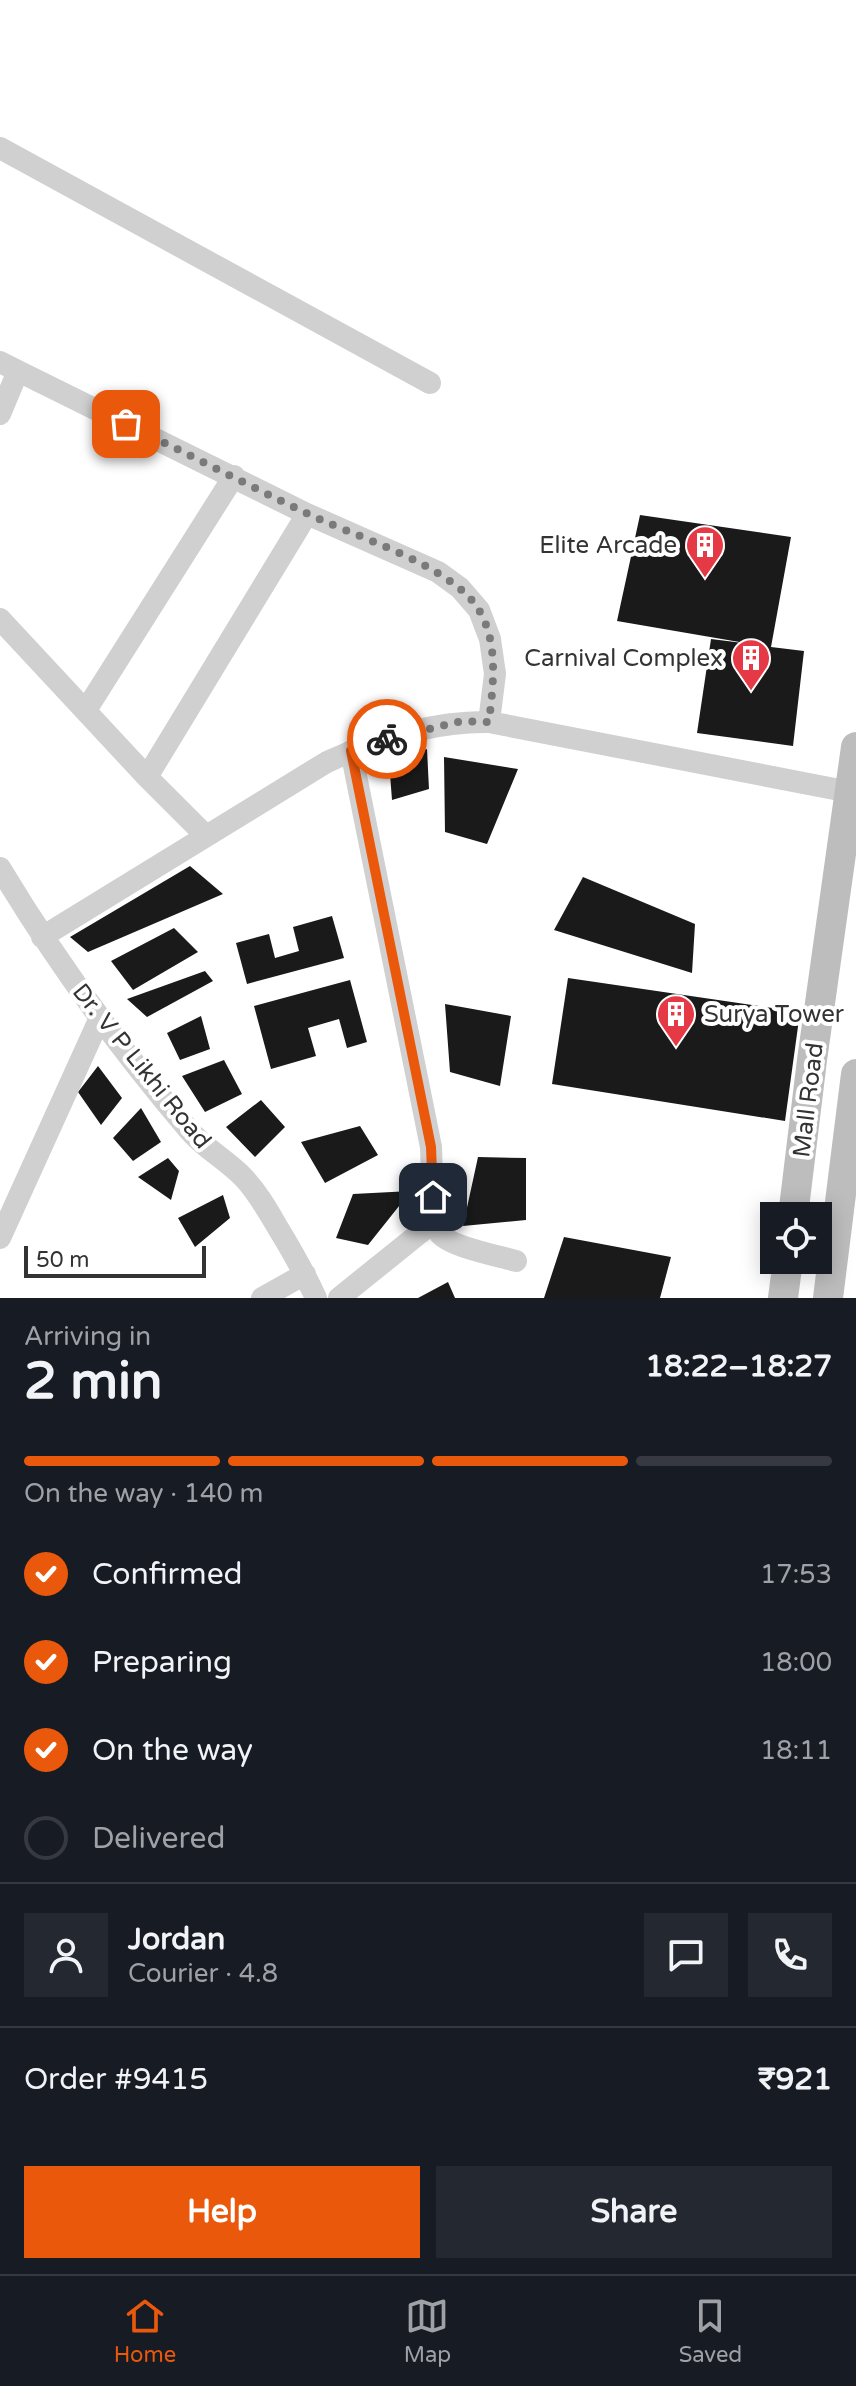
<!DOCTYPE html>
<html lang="en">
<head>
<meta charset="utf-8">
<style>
	body { margin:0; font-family:"Varela Round",sans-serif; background:#242831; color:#f1f3f6; height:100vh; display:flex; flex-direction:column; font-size:30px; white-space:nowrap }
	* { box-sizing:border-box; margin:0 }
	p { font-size:26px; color:#9ea1a6 }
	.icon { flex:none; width:44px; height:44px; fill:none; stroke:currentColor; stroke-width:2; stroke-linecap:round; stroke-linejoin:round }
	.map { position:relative; height:1298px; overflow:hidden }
	.details { display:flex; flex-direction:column; background:#171b24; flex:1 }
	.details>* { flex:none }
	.buttons { position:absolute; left:760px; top:1202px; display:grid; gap:16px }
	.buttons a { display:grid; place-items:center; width:72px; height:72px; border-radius:0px; background:#171b24; box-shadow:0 4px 20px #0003; font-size:40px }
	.scale { position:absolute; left:24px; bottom:20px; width:182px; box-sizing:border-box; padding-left:8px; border:4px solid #333; border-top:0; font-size:22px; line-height:28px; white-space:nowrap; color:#333; -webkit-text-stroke:6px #fff; paint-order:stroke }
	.pin { position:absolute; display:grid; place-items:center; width:68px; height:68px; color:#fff; margin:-34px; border-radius:16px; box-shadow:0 4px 12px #0006 }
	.courier { position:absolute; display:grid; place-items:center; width:80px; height:80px; margin:-40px; border:6px solid #ea580c; border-radius:50%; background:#fff; color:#222; box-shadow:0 2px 10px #0007 }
	.head em { font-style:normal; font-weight:800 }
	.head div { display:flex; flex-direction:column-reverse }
	.head { display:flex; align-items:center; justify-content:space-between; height:136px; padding:0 24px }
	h1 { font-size:52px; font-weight:800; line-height:60px }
	.bar { display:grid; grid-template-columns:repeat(4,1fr); gap:12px 8px; align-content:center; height:96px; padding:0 24px }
	.bar i { height:10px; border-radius:6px; background:#363941 }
	.bar .current { background:#ea580c }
	.bar p { grid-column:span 4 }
	.line { display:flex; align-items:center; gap:20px; padding:0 24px; border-top:2px solid #363941 }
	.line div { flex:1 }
	.round { display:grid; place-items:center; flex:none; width:84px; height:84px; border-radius:0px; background:#242831 }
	ol { padding:0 24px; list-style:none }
	li { display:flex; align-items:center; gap:24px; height:88px }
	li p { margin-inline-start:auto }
	li .icon { padding:8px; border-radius:50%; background:#ea580c; color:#fff; stroke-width:4 }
	li:last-child { color:#9ea1a6 }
	li i { width:44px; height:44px; border:4px solid #363941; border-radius:50% }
	.primary-button { display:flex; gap:16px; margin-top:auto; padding:16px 24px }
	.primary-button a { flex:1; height:92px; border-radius:0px; background:#ea580c; color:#fff; font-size:32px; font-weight:800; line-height:92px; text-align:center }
	.primary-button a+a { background:#242831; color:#f1f3f6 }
	.dock { display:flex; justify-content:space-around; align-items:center; height:112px; border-top:2px solid #363941; background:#171b24; font-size:22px; color:#9ea1a6 }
	.dock a { display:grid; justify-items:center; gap:4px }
	.dock .current { color:#ea580c }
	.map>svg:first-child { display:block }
</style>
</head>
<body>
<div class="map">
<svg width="856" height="1298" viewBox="0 0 856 1298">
	<rect width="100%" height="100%" fill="#fff"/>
	<!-- building -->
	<path fill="#1a1a1a" d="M 640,515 L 791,537 L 771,647 L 804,651 L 793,746 L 697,733 L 711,639 L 751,644 L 617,621 Z
		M 427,749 L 429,789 L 392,800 L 389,761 Z
		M 444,757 L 518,769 L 487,844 L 445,832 Z
		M 190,866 L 223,894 L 88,952 L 70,937 Z
		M 583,877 L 695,924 L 692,973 L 554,930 Z
		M 332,916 L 344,958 L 247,984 L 236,943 L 269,934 L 275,958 L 299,951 L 293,927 Z
		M 174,928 L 198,952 L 133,990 L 111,961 Z
		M 205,971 L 213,981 L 147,1017 L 127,999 Z
		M 568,978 L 800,1012 L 785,1121 L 552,1084 Z
		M 350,980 L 367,1042 L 347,1048 L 339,1019 L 308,1028 L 316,1056 L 271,1069 L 254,1006 Z
		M 445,1004 L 511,1016 L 500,1086 L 450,1072 Z
		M 201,1016 L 210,1049 L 180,1060 L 167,1033 Z
		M 224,1060 L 242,1094 L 205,1112 L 182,1076 Z
		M 98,1066 L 122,1098 L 101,1125 L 78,1092 Z
		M 261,1100 L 285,1127 L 255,1157 L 226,1127 Z
		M 141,1108 L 161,1142 L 133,1161 L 113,1138 Z
		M 360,1126 L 378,1155 L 325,1183 L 301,1142 Z
		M 478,1157 L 526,1158 L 526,1220 L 463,1226 Z
		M 168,1158 L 179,1171 L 171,1200 L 138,1177 Z
		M 411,1191 L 368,1245 L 336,1238 L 353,1194 Z
		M 223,1195 L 230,1218 L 195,1247 L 178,1218 Z
		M 564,1237 L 671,1257 L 660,1298 L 544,1298 Z
		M 448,1282 L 455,1298 L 418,1298 Z"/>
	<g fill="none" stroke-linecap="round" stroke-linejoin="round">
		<!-- street -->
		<path stroke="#d0d0d0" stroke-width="22" d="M 0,148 L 430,383
			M 0,362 L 18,371 L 0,414
			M 18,371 L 307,514 L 147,777
			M 307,514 L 438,572 L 460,588 L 479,610 L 490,639 L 495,674 L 489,722
			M 0,619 L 147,777 L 205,835
			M 86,710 L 234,476
			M 351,751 L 431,1147 C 432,1165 431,1222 440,1234 C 451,1247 499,1256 516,1261
			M 0,868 C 56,961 119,1048 189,1130 C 205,1149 227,1160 244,1178 C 258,1193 268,1211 278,1228 C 292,1251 305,1274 316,1298
			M 42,937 L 327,762 C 377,739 433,721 489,722 L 850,792
			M 0,1238 L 99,1020
			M 262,1298 L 305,1274
			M 339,1298 L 436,1220"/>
		<!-- secondary -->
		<path stroke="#bdbdbd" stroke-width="30" d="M 793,1216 L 812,1060 L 856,747
			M 783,1298 L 788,1260
			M 828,1298 L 856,1074"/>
	</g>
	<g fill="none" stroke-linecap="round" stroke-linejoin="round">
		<!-- done -->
		<path stroke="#7a7a7a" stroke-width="8" stroke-dasharray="0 14.4" d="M 126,424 C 186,453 246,484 306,513 C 353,536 452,565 479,610 C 499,644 493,685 489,722 L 462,721 L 387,739"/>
		<!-- route -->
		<path stroke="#ea580c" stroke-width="10" d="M 387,739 L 351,751 L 431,1147 L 433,1197"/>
	</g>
	<!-- icons -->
	<defs>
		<g id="building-pin" transform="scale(2)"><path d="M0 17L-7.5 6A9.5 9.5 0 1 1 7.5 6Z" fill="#e63946" stroke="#fff"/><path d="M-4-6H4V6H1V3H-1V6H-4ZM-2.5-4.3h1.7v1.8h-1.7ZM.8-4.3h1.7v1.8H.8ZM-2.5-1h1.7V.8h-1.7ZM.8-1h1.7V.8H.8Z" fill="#fff"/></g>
	</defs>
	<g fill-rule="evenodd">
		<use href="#building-pin" x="705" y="545"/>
		<use href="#building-pin" x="751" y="658"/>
		<use href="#building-pin" x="676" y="1014"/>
	</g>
	<g text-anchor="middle" stroke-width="8" stroke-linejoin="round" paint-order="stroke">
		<!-- poi labels -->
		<g font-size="24" fill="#333" stroke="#fff" text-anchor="end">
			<text x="677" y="553">Elite Arcade</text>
			<text x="723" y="666">Carnival Complex</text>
			<text x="704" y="1022" text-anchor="start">Surya Tower</text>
		</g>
		<!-- street labels -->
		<g font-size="24" fill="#333" stroke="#fff">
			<text transform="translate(142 1066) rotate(51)" y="8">Dr. V P Likhi Road</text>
			<text transform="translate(808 1100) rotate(-83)" y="8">Mall Road</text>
		</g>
	</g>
</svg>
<div class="buttons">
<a><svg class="icon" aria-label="locate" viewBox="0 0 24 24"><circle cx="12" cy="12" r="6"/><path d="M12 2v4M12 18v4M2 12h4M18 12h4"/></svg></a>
</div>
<div class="scale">50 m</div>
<div class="pin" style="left:126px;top:424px;background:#ea580c"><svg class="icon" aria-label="bag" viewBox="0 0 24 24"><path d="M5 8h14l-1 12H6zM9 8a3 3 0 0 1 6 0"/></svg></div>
<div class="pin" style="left:433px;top:1197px;background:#1f2937"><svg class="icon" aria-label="home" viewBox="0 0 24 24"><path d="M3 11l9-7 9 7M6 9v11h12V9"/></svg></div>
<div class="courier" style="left:387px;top:739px"><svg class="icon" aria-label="bike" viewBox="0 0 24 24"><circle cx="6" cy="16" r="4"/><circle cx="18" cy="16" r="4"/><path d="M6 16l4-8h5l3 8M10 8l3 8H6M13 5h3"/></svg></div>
</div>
<section class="details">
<div class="head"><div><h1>2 min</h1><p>Arriving in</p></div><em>18:22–18:27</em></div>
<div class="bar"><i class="current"></i><i class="current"></i><i class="current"></i><i></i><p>On the way · 140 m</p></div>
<ol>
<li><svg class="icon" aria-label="check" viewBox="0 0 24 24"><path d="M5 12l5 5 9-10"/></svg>Confirmed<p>17:53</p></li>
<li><svg class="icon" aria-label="check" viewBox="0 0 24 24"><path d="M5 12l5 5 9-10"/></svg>Preparing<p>18:00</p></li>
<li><svg class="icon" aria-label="check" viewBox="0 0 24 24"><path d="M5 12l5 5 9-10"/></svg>On the way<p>18:11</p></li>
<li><i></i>Delivered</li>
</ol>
<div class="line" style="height:144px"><a class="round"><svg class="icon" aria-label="person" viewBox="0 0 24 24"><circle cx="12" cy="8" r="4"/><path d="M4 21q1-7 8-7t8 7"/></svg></a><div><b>Jordan</b><p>Courier · 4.8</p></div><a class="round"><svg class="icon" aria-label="chat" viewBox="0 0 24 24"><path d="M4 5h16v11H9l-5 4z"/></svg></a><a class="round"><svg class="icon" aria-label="phone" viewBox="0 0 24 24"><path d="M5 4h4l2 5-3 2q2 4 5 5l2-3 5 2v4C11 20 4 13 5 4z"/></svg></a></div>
<div class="line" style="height:104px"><div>Order #9415</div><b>₹921</b></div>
<div class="primary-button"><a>Help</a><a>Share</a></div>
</section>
<nav class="dock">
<a class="current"><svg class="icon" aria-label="home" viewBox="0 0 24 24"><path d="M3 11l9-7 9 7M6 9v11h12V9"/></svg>Home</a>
<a><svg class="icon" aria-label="map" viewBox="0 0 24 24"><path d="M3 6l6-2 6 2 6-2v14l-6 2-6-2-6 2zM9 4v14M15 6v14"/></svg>Map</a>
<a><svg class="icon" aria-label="saved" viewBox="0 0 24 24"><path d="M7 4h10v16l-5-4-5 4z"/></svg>Saved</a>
</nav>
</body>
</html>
